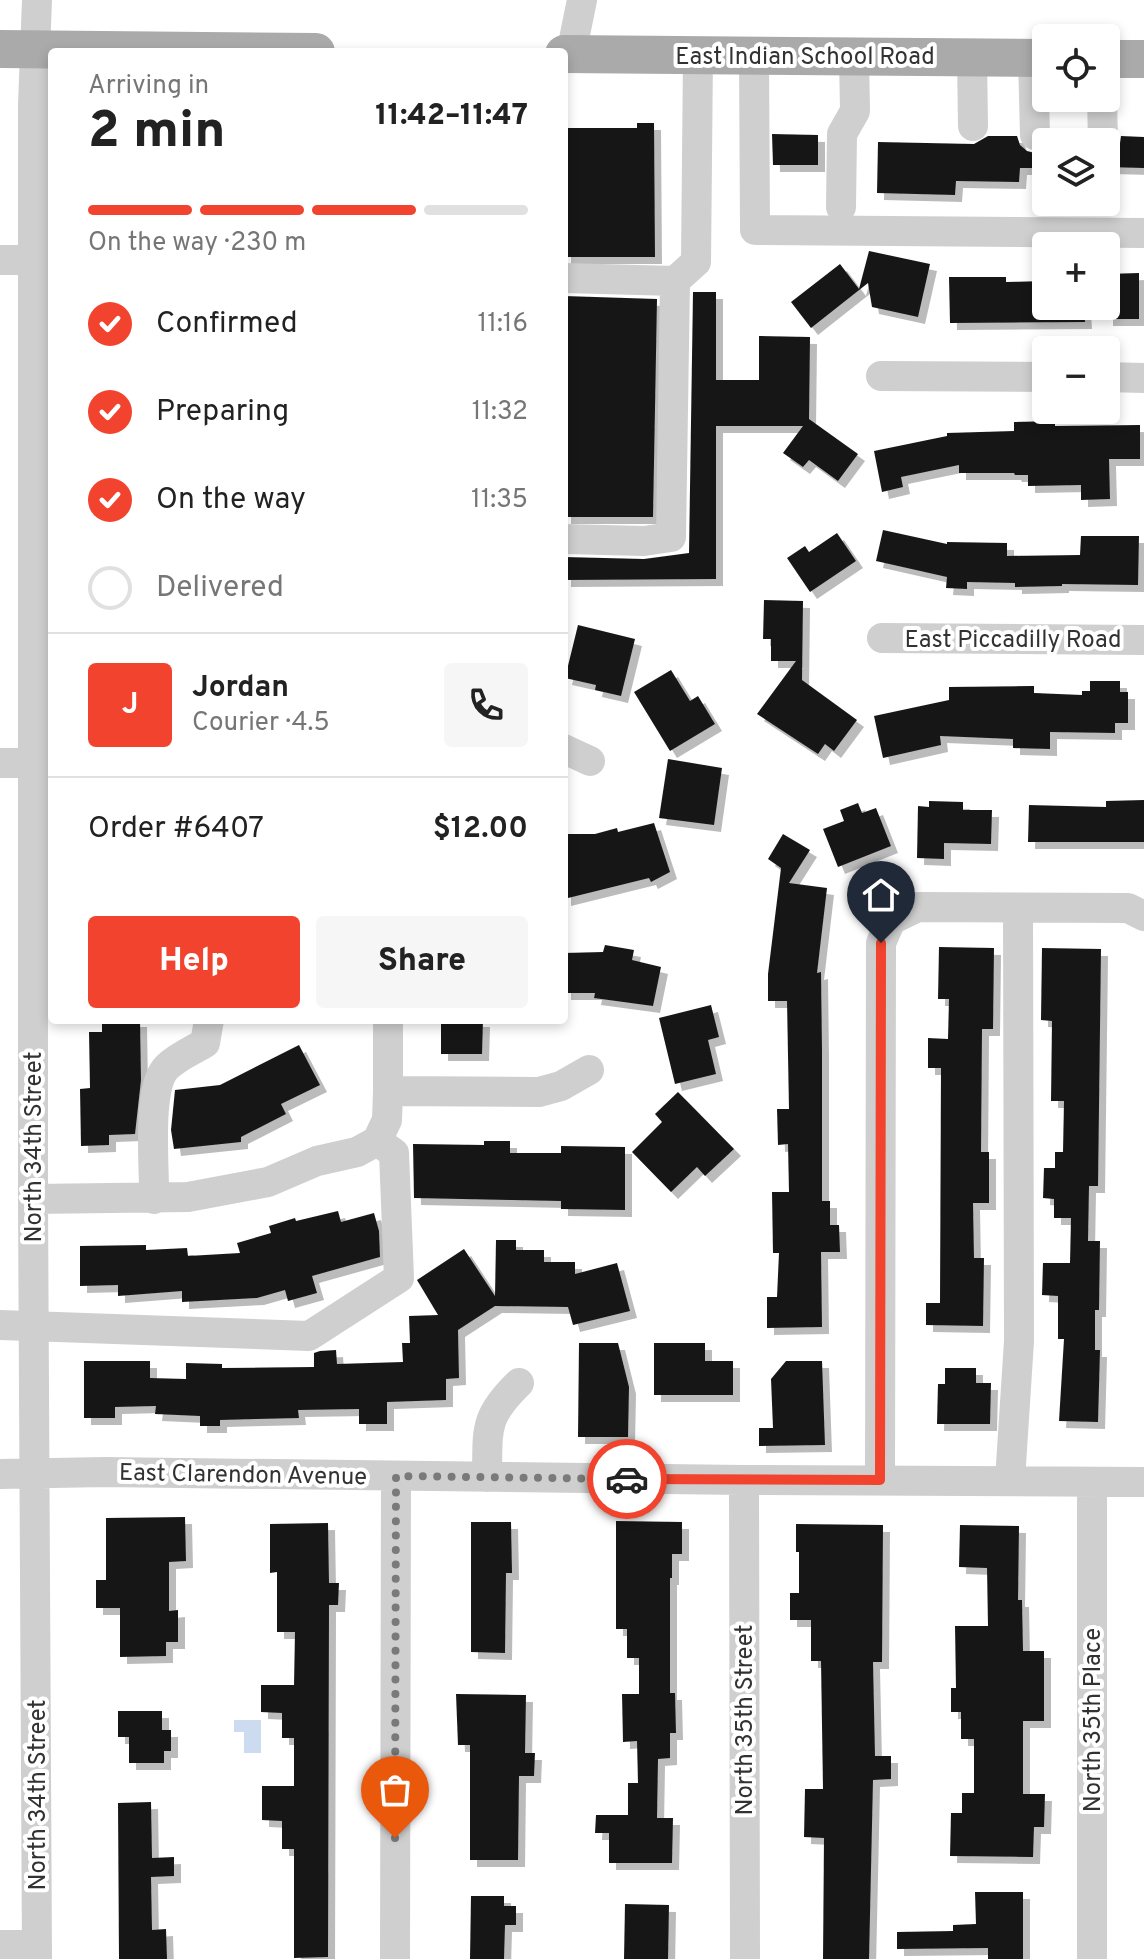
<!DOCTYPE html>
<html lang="en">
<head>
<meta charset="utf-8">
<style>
	body { margin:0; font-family:Overpass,sans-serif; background:#f6f6f6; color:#222; height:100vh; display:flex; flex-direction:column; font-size:30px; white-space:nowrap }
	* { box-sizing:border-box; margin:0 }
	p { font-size:26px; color:#767676 }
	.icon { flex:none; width:44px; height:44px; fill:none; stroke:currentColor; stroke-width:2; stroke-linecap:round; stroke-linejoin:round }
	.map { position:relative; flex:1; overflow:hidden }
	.side { position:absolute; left:48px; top:48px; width:520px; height:976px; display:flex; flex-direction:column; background:#fff; border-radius:8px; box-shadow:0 4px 12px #0003 }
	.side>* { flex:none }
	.tools { position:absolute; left:1032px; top:24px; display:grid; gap:16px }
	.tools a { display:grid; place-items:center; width:88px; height:88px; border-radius:8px; background:#fff; box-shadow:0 4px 12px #0003; font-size:40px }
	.pin { position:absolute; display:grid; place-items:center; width:68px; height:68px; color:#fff; margin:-82px -34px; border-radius:50% 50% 50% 0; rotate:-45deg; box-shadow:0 0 8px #0007 }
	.pin .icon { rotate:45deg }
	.courier { position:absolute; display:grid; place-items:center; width:80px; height:80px; margin:-40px; border:6px solid #f1432d; border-radius:50%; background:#fff; color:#222; box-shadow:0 2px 10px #0007 }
	.overview em { font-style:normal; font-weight:800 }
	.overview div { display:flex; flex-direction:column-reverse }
	.overview { display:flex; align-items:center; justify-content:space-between; height:136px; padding:0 40px }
	h1 { font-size:52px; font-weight:800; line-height:60px }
	.bar { display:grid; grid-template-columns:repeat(4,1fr); gap:12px 8px; align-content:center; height:96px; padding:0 40px }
	.bar i { height:10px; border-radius:6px; background:#e0e0e0 }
	.bar .current { background:#f1432d }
	.bar p { grid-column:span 4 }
	.line { display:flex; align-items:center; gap:20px; padding:0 40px; border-top:2px solid #e0e0e0 }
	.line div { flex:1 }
	.round { display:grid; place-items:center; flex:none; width:84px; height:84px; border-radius:8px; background:#f6f6f6 }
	ol { padding:0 40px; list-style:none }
	li { display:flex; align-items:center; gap:24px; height:88px }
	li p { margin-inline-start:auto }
	li .icon { padding:8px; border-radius:50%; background:#f1432d; color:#fff; stroke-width:4 }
	li:last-child { color:#767676 }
	li i { width:44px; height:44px; border:4px solid #e0e0e0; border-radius:50% }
	.cta { display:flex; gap:16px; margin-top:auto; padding:16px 40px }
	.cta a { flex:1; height:92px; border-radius:8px; background:#f1432d; color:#fff; font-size:32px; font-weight:800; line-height:92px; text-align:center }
	.cta a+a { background:#f6f6f6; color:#222 }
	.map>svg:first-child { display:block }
</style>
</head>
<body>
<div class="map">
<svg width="1144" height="1959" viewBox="0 0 1144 1959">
	<defs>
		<filter id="shadow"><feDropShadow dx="7" dy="7" stdDeviation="0" flood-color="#0004"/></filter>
	</defs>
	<rect width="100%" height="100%" fill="#fff"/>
	<!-- water -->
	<path fill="#ccdbf0" d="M 234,1720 L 261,1720 L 261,1753 L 244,1753 L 244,1732 L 234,1732 Z"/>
	<!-- building -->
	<path fill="#191919" filter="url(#shadow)" d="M 637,123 L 654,123 L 655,257 L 564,257 L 564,128 L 637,128 Z
		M 772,134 L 818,135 L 818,165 L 773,165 Z
		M 988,136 L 1017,136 L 1020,145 L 1027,151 L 1035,153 L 1046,149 L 1046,168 L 1020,168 L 1019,182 L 956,181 L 955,195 L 877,193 L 878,142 L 974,144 Z
		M 1121,136 L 1144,137 L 1144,168 L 1106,167 L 1106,159 L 1113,157 L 1119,150 Z
		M 869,251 L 930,264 L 918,317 L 872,307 L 868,283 L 811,328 L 791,302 L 840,264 L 859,289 Z
		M 1139,273 L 1139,319 L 1106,319 L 1106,274 Z
		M 949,277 L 1006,277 L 1006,282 L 1046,281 L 1046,306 L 1084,306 L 1085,322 L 950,323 Z
		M 693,292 L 716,292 L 716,380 L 759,380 L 759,336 L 810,337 L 809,419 L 858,454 L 838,481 L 809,460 L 803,467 L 783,453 L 803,426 L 716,426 L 716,579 L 564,580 L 564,557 L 644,559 L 689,553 Z
		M 564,296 L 657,299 L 653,517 L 564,517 Z
		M 1055,421 L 1055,426 L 1140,425 L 1140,459 L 1109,459 L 1110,499 L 1081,500 L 1081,485 L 1028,486 L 1028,475 L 1015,475 L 1014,473 L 959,473 L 959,465 L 901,477 L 903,487 L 882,492 L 874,451 L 947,436 L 947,433 L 1014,431 L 1014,422 Z
		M 883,530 L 947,544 L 947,542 L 1007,543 L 1007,556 L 1080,555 L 1081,536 L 1139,536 L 1138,585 L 1062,584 L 1062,586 L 1015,587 L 1015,583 L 967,582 L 967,589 L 946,588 L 947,577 L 876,561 Z
		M 837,533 L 856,561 L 810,592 L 787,558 L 805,546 L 809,552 Z
		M 764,600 L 803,601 L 802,680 L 857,720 L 834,751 L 825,744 L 818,754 L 757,714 L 796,661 L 771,661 L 771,639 L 763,639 Z
		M 578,625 L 635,639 L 621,696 L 595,690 L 596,685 L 565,678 Z
		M 671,670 L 690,701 L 698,696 L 715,724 L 670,751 L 634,692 Z
		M 1090,681 L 1120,681 L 1120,692 L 1128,692 L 1128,723 L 1115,723 L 1115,733 L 1050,732 L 1050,749 L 1013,748 L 1013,739 L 940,736 L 941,745 L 883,758 L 874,716 L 949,700 L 949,687 L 1034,686 L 1034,693 L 1082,695 L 1082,691 L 1090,691 Z
		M 668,759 L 722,768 L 714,825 L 659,818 Z
		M 1144,800 L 1144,842 L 1028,842 L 1029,805 L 1106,807 L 1106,801 Z
		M 929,801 L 963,802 L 963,810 L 992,810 L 991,844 L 944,843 L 944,859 L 917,858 L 918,806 L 929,807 Z
		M 858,803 L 862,813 L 876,808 L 891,846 L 838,867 L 823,829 L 844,821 L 840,810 Z
		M 654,823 L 670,872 L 651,882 L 649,878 L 564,899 L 564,834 L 595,834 L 617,828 L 618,832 Z
		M 783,834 L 810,850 L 789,883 L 827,888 L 817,973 L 821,972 L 822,1050 L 822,1201 L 830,1201 L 830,1225 L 839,1225 L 840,1252 L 821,1252 L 822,1327 L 767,1328 L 767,1297 L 777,1297 L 779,1253 L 773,1253 L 772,1192 L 789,1192 L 788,1144 L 778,1145 L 777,1109 L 789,1109 L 787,1001 L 768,1001 L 768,974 L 781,868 L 768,859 Z
		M 605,945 L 634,950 L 632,960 L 661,967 L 653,1006 L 594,998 L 595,993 L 564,993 L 564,953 L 603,952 Z
		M 939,947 L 994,948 L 993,1029 L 982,1029 L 981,1152 L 989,1152 L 989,1203 L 973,1203 L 974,1258 L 984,1258 L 983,1326 L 926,1325 L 926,1303 L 940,1303 L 941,1068 L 928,1068 L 928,1038 L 948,1039 L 949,999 L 938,999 Z
		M 1042,948 L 1101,949 L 1098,1186 L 1089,1186 L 1088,1241 L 1100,1241 L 1099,1310 L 1095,1310 L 1095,1350 L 1100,1350 L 1098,1422 L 1059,1421 L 1064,1339 L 1058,1339 L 1058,1296 L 1042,1295 L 1043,1263 L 1070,1263 L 1071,1218 L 1054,1218 L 1054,1199 L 1043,1198 L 1044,1168 L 1055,1168 L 1055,1152 L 1063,1152 L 1064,1101 L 1051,1101 L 1052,1021 L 1041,1020 Z
		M 711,1005 L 719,1037 L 708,1040 L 716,1074 L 675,1084 L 659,1018 Z
		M 102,1020 L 140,1020 L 141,1080 L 135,1134 L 109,1135 L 109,1145 L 81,1146 L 80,1089 L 90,1088 L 89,1032 L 102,1032 Z
		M 441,1020 L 483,1020 L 482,1054 L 441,1054 Z
		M 299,1045 L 320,1085 L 281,1104 L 286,1114 L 241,1137 L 241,1142 L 174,1149 L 171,1130 L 175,1090 L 220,1085 Z
		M 678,1092 L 734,1149 L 705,1176 L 697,1167 L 671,1192 L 632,1152 L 662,1122 L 655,1114 Z
		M 484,1141 L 510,1141 L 510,1153 L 561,1153 L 561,1146 L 625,1147 L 625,1210 L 561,1209 L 561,1201 L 414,1198 L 413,1144 L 484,1145 Z
		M 338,1211 L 341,1222 L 374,1213 L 379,1231 L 380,1257 L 312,1276 L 317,1293 L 288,1301 L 285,1290 L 257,1298 L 182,1302 L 182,1291 L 118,1296 L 118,1285 L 80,1286 L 80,1246 L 146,1245 L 146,1250 L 187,1248 L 188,1256 L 240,1253 L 237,1243 L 271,1233 L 269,1226 L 295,1218 L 296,1221 Z
		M 496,1240 L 516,1240 L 516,1250 L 544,1250 L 544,1262 L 575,1262 L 575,1274 L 617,1263 L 630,1311 L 573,1325 L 568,1307 L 495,1306 L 458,1330 L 459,1378 L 446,1379 L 446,1400 L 387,1402 L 387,1424 L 359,1424 L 359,1409 L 298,1410 L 299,1418 L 220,1420 L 220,1426 L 200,1426 L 200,1416 L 155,1414 L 156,1406 L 115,1407 L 115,1418 L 84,1418 L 84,1361 L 150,1361 L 150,1378 L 186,1379 L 186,1363 L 222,1364 L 222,1368 L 314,1367 L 314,1353 L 320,1351 L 336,1350 L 337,1364 L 403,1362 L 402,1343 L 410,1343 L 409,1316 L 438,1315 L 417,1280 L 464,1249 L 495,1296 Z
		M 579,1343 L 618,1343 L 629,1387 L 628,1437 L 578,1437 Z
		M 654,1343 L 705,1343 L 705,1361 L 733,1361 L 733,1395 L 654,1395 Z
		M 786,1361 L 822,1361 L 825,1445 L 759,1446 L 759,1428 L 773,1428 L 771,1379 Z
		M 945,1368 L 976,1368 L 976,1383 L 991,1383 L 990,1424 L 937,1424 L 938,1384 L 945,1384 Z
		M 185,1517 L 186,1561 L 169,1562 L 169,1611 L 178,1610 L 178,1642 L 166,1642 L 166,1656 L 120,1657 L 120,1608 L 96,1608 L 96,1580 L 106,1580 L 106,1518 Z
		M 616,1521 L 682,1522 L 682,1554 L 672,1554 L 672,1578 L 670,1578 L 670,1693 L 675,1693 L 676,1733 L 670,1733 L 670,1758 L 658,1759 L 657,1818 L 673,1818 L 672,1863 L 609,1863 L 609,1833 L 595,1833 L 596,1815 L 628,1815 L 628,1783 L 638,1783 L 637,1741 L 623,1742 L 622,1694 L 639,1694 L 639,1658 L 627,1658 L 627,1629 L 616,1629 Z
		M 471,1522 L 511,1522 L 512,1573 L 506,1573 L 505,1653 L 471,1652 Z
		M 328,1523 L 329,1583 L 339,1583 L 338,1605 L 329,1605 L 328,1957 L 294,1958 L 294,1849 L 282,1849 L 282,1821 L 262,1820 L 262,1786 L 294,1786 L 294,1738 L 282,1738 L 282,1713 L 261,1712 L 261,1685 L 294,1685 L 295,1632 L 277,1632 L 277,1572 L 270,1573 L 270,1524 Z
		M 796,1524 L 883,1525 L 882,1662 L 873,1662 L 875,1756 L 891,1756 L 891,1779 L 873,1780 L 869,1959 L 823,1959 L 824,1838 L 804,1837 L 805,1789 L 823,1789 L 821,1661 L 811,1661 L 811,1620 L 790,1620 L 790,1593 L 799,1593 L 799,1552 L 796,1552 Z
		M 960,1525 L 1019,1526 L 1018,1600 L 1022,1600 L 1023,1651 L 1044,1651 L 1044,1721 L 1023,1721 L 1023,1794 L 1045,1794 L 1044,1827 L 1034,1827 L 1033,1857 L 950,1856 L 951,1813 L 962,1813 L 962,1793 L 974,1793 L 974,1739 L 961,1739 L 961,1712 L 951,1712 L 951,1688 L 956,1688 L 955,1626 L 988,1626 L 987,1568 L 959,1567 Z
		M 456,1694 L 526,1695 L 525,1753 L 535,1753 L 534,1776 L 519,1776 L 518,1860 L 470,1860 L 470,1745 L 458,1745 Z
		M 118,1711 L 162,1711 L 162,1730 L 171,1730 L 171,1751 L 164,1751 L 164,1763 L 129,1763 L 129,1737 L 118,1737 Z
		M 151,1802 L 152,1858 L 174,1857 L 174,1876 L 151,1877 L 152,1930 L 166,1929 L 167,1959 L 119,1959 L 118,1803 Z
		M 975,1892 L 1023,1892 L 1023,1959 L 988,1959 L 988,1948 L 897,1949 L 897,1932 L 953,1931 L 953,1925 L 976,1924 Z
		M 471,1896 L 504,1896 L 504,1906 L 516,1906 L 516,1925 L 505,1925 L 504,1959 L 470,1959 Z
		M 625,1904 L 669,1905 L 668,1959 L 624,1959 Z"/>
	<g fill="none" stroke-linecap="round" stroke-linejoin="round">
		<!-- minor -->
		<path stroke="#cfcfcf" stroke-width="30" d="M 37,0 L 33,105 L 33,1199 L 37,1959
			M 571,54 L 582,0
			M 754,56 L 755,230 L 1144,233
			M 972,57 L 973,126
			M 1033,58 L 1035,135
			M 1102,98 L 1103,142
			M 841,207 L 842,134 L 855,111 L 854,57
			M 0,260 L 50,260
			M 564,278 L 675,281 L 696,262 L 698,55
			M 881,376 L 1046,377
			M 1106,377 L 1144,378
			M 564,539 L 644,541 L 671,537 L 675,281
			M 882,638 L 1144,640
			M 564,749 L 590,761
			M 0,763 L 32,763
			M 388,1020 L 388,1091
			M 33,1199 L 188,1197 L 268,1182 L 317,1161 L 357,1152 L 377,1141 L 387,1120 L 388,1091 L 539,1092 L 561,1086 L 589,1070
			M 154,1199 C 155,1169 146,1087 167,1067 C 177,1057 193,1050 205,1043 L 209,1020
			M 0,1325 L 309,1336 L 399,1278 L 394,1153 L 377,1141
			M 0,1474 L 105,1472 L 744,1480 L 1144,1482
			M 487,1477 C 488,1430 483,1418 519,1383
			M 744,1480 L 745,1959
			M 880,1480 L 881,943 L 891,920 L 918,907 L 1128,908 L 1144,916
			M 1010,1480 L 1019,1341 L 1018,909
			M 0,1945 L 37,1945
			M 395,1959 L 396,1476
			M 1092,1959 L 1092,1482"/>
		<!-- major -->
		<path stroke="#aaa" stroke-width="38" d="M 0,49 L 316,52
			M 564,54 L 1046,58
			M 1106,59 L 1144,59"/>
	</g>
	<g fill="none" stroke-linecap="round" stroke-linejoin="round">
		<!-- done -->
		<path stroke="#7a7a7a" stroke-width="8" stroke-dasharray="0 14.4" d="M 395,1838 L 396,1476 L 627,1479"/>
		<!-- route -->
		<path stroke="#f1432d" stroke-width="10" d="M 627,1479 L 880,1480 L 881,943"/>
	</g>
	<g text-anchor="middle" stroke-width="8" stroke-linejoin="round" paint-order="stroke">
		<!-- street labels -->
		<g font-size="24" fill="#323232" stroke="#fff">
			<text x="805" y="64">East Indian School Road</text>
			<text x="1013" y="647">East Piccadilly Road</text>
			<text transform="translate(33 1147) rotate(-90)" y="8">North 34th Street</text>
			<text transform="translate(243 1474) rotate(1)" y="8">East Clarendon Avenue</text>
			<text transform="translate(744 1720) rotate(-90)" y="8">North 35th Street</text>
			<text transform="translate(1092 1720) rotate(-90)" y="8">North 35th Place</text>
			<text transform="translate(37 1795) rotate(-90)" y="8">North 34th Street</text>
		</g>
	</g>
</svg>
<div class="tools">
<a><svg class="icon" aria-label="locate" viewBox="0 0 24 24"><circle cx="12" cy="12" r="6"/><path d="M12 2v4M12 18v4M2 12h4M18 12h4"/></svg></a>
<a><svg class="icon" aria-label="layers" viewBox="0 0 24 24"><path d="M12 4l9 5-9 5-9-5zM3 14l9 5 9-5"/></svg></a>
<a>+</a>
<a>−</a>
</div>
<div class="pin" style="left:395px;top:1838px;background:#ea580c"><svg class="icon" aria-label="bag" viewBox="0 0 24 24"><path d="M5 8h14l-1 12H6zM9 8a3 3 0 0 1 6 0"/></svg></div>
<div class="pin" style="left:881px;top:943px;background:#1f2937"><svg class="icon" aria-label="home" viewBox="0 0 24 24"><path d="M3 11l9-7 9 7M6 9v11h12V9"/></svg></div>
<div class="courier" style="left:627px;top:1479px"><svg class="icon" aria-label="car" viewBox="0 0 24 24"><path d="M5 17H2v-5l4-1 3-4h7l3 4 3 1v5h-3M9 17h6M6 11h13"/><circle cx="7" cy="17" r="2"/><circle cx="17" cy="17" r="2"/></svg></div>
<section class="side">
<div class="overview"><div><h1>2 min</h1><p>Arriving in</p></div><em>11:42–11:47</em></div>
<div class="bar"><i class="current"></i><i class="current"></i><i class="current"></i><i></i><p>On the way · 230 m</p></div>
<ol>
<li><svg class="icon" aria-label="check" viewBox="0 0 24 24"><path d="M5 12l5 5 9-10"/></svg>Confirmed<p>11:16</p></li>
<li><svg class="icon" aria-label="check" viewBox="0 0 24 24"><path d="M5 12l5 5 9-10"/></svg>Preparing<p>11:32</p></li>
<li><svg class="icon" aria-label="check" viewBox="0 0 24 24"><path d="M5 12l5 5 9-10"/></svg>On the way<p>11:35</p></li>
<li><i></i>Delivered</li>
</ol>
<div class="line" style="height:144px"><b class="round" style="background:#f1432d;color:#fff">J</b><div><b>Jordan</b><p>Courier · 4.5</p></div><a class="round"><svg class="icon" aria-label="phone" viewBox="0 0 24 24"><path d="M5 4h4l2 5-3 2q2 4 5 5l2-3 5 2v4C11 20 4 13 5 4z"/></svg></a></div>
<div class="line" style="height:104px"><div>Order #6407</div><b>$12.00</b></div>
<div class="cta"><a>Help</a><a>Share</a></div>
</section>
</div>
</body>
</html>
